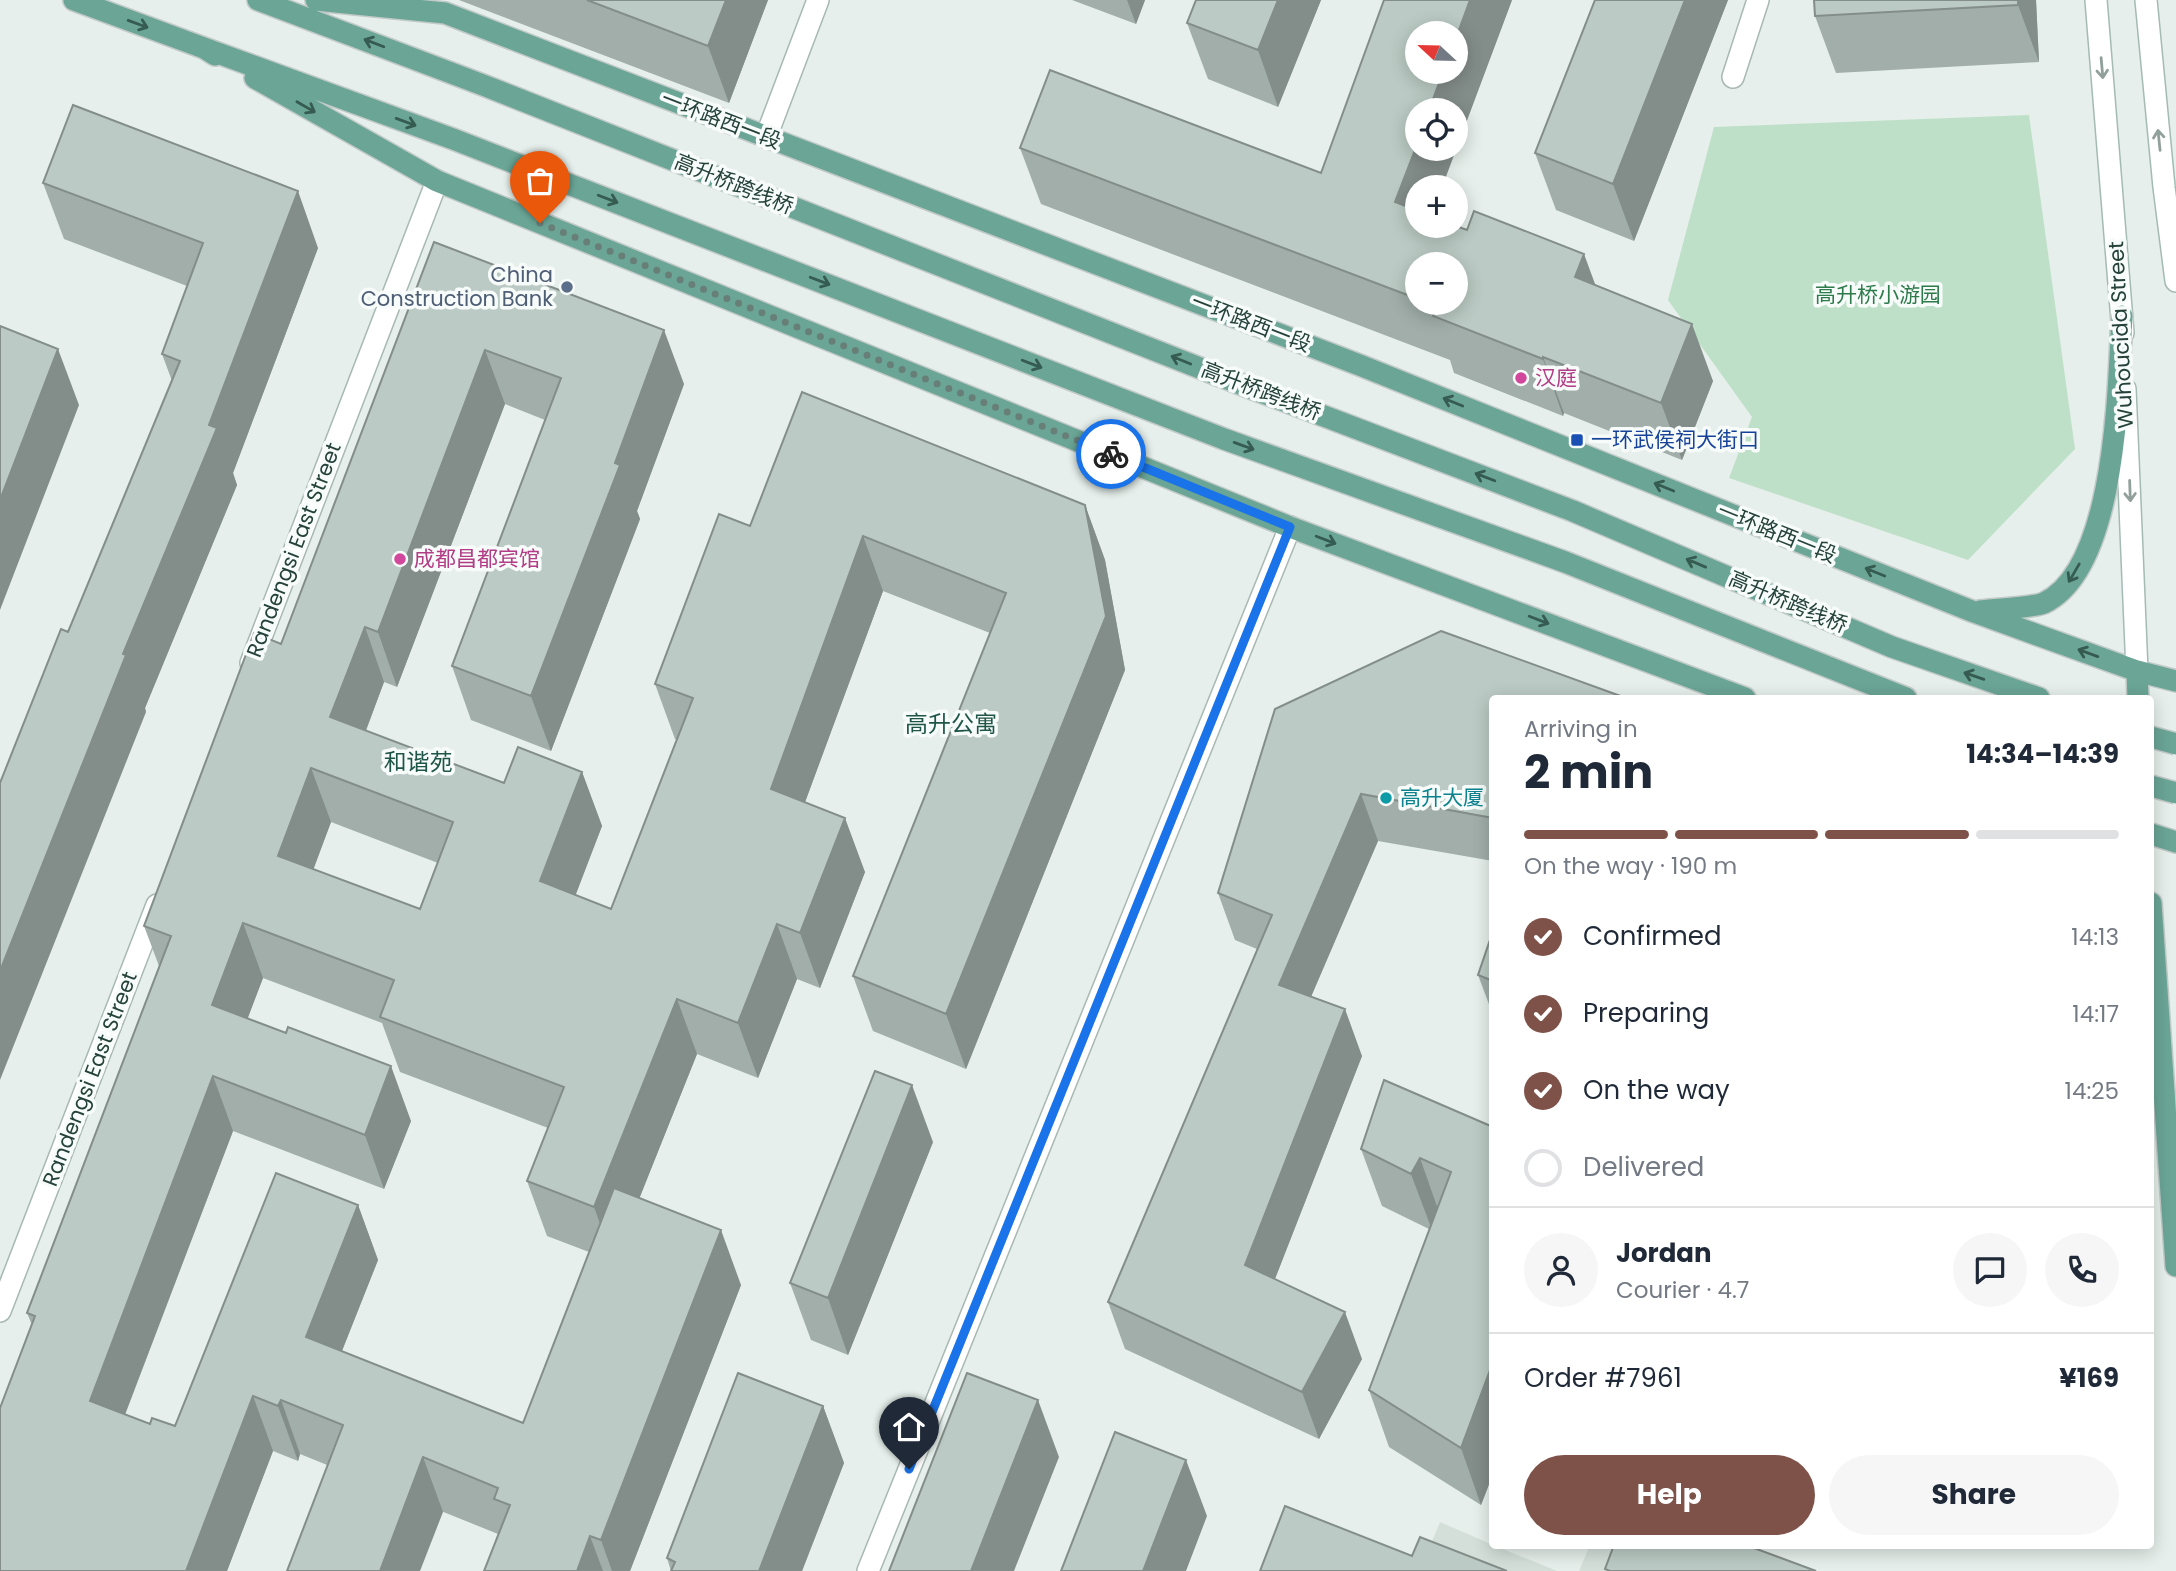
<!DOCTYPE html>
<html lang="en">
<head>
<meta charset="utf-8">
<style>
	body { margin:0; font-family:Poppins,"Noto Sans SC",sans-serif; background:#f6f6f7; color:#1f2937; height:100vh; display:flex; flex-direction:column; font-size:26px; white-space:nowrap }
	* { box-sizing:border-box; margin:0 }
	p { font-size:23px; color:#747a83 }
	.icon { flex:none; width:38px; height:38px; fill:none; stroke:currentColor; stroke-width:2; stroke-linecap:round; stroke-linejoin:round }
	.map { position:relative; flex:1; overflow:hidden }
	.drawer { position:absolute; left:1489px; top:695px; width:665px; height:854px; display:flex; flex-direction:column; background:#fff; border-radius:7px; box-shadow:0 4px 18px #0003 }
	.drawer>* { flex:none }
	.needle { width:46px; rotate:292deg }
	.controls { position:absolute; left:1405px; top:21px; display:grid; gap:14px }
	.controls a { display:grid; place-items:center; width:63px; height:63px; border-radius:50%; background:#fff; box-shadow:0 4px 18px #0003; font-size:35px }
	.pin { position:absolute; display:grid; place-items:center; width:60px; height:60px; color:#fff; margin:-72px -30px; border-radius:50% 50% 50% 0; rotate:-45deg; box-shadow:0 0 7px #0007 }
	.pin .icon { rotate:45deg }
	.courier { position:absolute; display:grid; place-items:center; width:70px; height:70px; margin:-35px; border:5px solid #1a73e8; border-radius:50%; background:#fff; color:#222; box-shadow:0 2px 9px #0007 }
	.summary em { font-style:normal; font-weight:700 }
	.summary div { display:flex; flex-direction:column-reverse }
	.summary { display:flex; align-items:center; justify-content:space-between; height:119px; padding:0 35px }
	h1 { font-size:46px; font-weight:700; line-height:52px }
	.bar { display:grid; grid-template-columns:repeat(4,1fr); gap:10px 7px; align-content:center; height:84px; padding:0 35px }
	.bar i { height:9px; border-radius:5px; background:#e0e1e3 }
	.bar .selected { background:#7f5249 }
	.bar p { grid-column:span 4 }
	.line { display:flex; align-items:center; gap:18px; padding:0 35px; border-top:2px solid #e0e1e3 }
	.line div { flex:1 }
	.round { display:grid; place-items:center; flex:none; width:74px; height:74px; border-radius:37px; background:#f6f6f7 }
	ol { padding:0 35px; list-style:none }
	li { display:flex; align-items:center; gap:21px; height:77px }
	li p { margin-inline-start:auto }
	li .icon { padding:7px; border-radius:50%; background:#7f5249; color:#fff; stroke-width:4 }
	li:last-child { color:#747a83 }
	li i { width:38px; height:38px; border:4px solid #e0e1e3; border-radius:50% }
	.action { display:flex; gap:14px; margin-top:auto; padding:14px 35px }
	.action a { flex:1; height:80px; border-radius:42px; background:#7f5249; color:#fff; font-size:28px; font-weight:700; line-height:80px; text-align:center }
	.action a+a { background:#f6f6f7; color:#1f2937 }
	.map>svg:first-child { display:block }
</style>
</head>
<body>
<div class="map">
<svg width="2176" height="1571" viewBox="0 0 2176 1571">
	<rect width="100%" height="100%" fill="#e6efeb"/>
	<!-- built -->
	<path fill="#d4dfda" d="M 1440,1522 L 1493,1545 L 1557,1571 L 1420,1571 Z
		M 1590,1545 L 1672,1545 L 1743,1571 L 1579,1571 Z"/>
	<!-- green -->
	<path fill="#bfe0c8" d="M 2029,115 L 2075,449 L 1968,560 L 1729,478 L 1752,417 L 1668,300 L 1714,127 Z"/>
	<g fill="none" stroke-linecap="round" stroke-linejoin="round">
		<!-- service casing -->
		<g stroke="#a8b8b2" stroke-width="24">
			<path id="service" d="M 1733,77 L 1758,0
				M 766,137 L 818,0"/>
		</g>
		<!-- minor casing -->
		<g stroke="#a8b8b2" stroke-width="24">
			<path id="minor" d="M 868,1571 L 1290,527"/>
		</g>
		<!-- tertiary casing -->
		<g stroke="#a8b8b2" stroke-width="24">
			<path id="tertiary" d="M 251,663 L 437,181
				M 0,1311 L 157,905"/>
		</g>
		<!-- secondary casing -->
		<g stroke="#a4bbb3" stroke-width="24">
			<path id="secondary" d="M 2096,0 L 2123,333
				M 2146,0 L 2164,187 L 2176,281
				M 2125,389 L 2137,671"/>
		</g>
		<!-- primary casing -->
		<g stroke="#c2cac8" stroke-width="24">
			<path id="primary" d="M 74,0 L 204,48 L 215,55
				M 258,0 L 483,85 L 1253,389 L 1573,511 L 1892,647 L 2039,698
				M 316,0 L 445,13 L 1362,366 L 1974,612 L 2137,671 L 2176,681
				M 204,48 L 453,139 L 1224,439 L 1565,562 L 1906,698
				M 255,78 L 437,181 L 1290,527 L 1745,698
				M 1980,611 C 1995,609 2032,608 2044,603 C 2117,568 2118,387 2122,316
				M 2137,671 L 2138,698
				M 2151,834 L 2176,842
				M 2151,903 L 2176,1266"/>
		</g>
		<!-- service -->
		<use href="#service" stroke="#fff" stroke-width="21"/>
		<!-- minor -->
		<use href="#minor" stroke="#fff" stroke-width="21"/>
		<!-- tertiary -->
		<use href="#tertiary" stroke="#fff" stroke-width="21"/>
		<!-- secondary -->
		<use href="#secondary" stroke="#fff" stroke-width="21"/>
		<!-- primary -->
		<use href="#primary" stroke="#6aa596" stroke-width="21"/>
		<!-- primary-bridge casing -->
		<g stroke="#c2cac8" stroke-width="24" stroke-linecap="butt">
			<path id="primary-bridge" d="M 2151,737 L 2176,744
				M 2151,786 L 2176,793"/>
		</g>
		<!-- primary-bridge -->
		<use href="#primary-bridge" stroke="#6aa596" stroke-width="21"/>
	</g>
	<!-- wall -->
	<path fill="#a1aea9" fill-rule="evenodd" d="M 459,0 L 768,0 L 729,103 Z
		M 1072,0 L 1145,0 L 1136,24 Z
		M 1321,0 L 1278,107 L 1208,79 L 1187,23 Z
		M 1512,0 L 1442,187 L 1418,187 L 1418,226 L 1596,286 L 1713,381 L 1682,460 L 1564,413 L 1563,416 L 1454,373 L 1450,360 L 1041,204 L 1020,148 L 1321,173 ZM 1418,264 L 1456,303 L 1418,303 Z
		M 1595,0 L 1728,0 L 1634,241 L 1556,210 L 1535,153 Z
		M 1814,0 L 2036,0 L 2039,62 L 1836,73 L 1815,16 Z
		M 43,183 L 318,248 L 233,473 L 237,485 L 145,708 L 146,712 L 68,632 L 172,381 L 162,354 L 187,286 L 64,239 Z
		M 434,242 L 684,384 L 637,511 L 640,519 L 551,751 L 471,720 L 452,666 L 545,420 L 505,404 L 397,687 L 384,682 L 366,731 L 504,783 L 582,772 L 602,826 L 575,895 L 611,909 L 677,740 L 675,739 L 655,684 L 750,526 L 1085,505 L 1105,560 L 1125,670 L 966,1069 L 873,1031 L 853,976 L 990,633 L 883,591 L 805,802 L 865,872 L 820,988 L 797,979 L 758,1078 L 697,1054 L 639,1198 L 741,1285 L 630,1571 L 484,1571 L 498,1534 L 300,1454 L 298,1461 L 273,1451 L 227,1571 L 32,1325 L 27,1313 L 159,966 L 144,926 L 281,644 ZM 331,822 L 438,863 L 420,909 L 313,869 ZM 263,978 L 382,1023 L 400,1072 L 548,1128 L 527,1181 L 547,1236 L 589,1252 L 523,1423 L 342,1351 L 378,1260 L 358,1205 L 175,1426 L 150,1424 L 125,1415 L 233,1131 L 384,1189 L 411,1121 L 247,1018 Z
		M 1493,698 L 1493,861 L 1378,841 L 1311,996 L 1362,1056 L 1275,1279 L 1362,1359 L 1319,1439 L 1125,1349 L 1108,1302 L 1257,949 L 1235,940 L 1218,893 Z
		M 1493,931 L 1493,1015 L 1478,975 Z
		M 1493,1127 L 1493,1474 L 1481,1505 L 1389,1447 L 1369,1390 L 1429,1229 L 1382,1206 L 1361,1149 Z
		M 933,1142 L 848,1355 L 811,1340 L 790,1283 Z
		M 823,1406 L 844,1463 L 802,1571 L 671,1571 L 667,1558 Z"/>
	<!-- shaded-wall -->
	<path fill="#838d89" d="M 726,0 L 768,0 L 729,103 L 708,46 Z
		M 1127,0 L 1145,0 L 1136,24 Z
		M 1278,0 L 1321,0 L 1278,107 L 1258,50 Z
		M 1470,0 L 1512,0 L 1442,187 L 1418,187 L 1418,226 L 1395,202 L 1418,142 L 1418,149 L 1456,149 L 1456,110 L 1429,110 L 1443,72 L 1456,72 L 1456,38 Z
		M 1685,0 L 1728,0 L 1634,241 L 1613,184 Z
		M 2018,0 L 2036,0 L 2039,62 L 2018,5 Z
		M 298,191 L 318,248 L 233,473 L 237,485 L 145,708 L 146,712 L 0,1080 L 0,971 L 123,654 Z
		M 1584,254 L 1605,311 L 1575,277 Z
		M 1692,324 L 1713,381 L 1682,460 L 1661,403 Z
		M 664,330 L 684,384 L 637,511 L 640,519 L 551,751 L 531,696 L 615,463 Z
		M 58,349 L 79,405 L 0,610 L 0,500 Z
		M 485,350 L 505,404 L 397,687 L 378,632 Z
		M 1543,357 L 1564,413 L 1563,416 L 1543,359 Z
		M 1085,505 L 1105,560 L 1125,670 L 966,1069 L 946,1014 Z
		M 863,536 L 883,591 L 790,843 L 771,789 Z
		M 365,627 L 384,682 L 350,772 L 330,717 Z
		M 311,768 L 331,822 L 298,911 L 278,856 Z
		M 582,772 L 602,826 L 560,936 L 540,881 Z
		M 1361,794 L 1378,841 L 1296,1032 L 1279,985 Z
		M 845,818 L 865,872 L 820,988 L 800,933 Z
		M 243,923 L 263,978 L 232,1060 L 212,1005 Z
		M 777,924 L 797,979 L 758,1078 L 738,1023 Z
		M 677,999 L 697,1054 L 614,1262 L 594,1207 Z
		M 1345,1009 L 1362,1056 L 1262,1312 L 1245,1265 Z
		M 391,1066 L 411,1121 L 384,1189 L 365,1135 Z
		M 213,1076 L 233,1131 L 109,1456 L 90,1401 Z
		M 912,1085 L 933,1142 L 848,1355 L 828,1298 Z
		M 1420,1158 L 1440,1215 L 1432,1230 L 1411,1174 Z
		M 358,1205 L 378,1260 L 326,1391 L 306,1337 Z
		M 721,1230 L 741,1285 L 630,1571 L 612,1571 L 601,1540 Z
		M 1345,1312 L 1362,1359 L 1319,1439 L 1302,1392 Z
		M 1493,1362 L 1493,1474 L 1481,1505 L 1461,1448 Z
		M 253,1396 L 273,1451 L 227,1571 L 186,1571 Z
		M 281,1400 L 300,1454 L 298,1461 L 278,1406 Z
		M 1038,1400 L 1059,1457 L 1014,1571 L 971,1571 Z
		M 823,1406 L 844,1463 L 802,1571 L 759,1571 Z
		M 423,1457 L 443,1512 L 420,1571 L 380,1571 Z
		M 1186,1460 L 1207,1516 L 1186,1571 L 1143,1571 Z
		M 590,1536 L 603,1571 L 577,1571 Z"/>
	<!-- building -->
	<path fill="#bbcac4" stroke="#838d89" stroke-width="2" fill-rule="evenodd" d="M 587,0 L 726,0 L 708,46 Z
		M 1196,0 L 1278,0 L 1258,50 L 1187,23 Z
		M 1384,0 L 1470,0 L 1456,38 L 1456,33 L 1418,33 L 1418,72 L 1443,72 L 1429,110 L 1418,110 L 1418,142 L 1395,202 L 1418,211 L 1418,226 L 1456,226 L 1467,230 L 1474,211 L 1584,254 L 1575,277 L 1692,324 L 1661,403 L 1543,357 L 1543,359 L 1433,316 L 1437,307 L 1427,303 L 1456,303 L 1456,264 L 1418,264 L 1418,299 L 1020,148 L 1050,70 L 1321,173 Z
		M 1595,0 L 1685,0 L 1613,184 L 1535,153 Z
		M 1814,0 L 2018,0 L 2018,5 L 1815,16 Z
		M 73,105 L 298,191 L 209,425 L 217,428 L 123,654 L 126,655 L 0,971 L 0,783 L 61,629 L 68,632 L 180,361 L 162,354 L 203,243 L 43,183 Z
		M 434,242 L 664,330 L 615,463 L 620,465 L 531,696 L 452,666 L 561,378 L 485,350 L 378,632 L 365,627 L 330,717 L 504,783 L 518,747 L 582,772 L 540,881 L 611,909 L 693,698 L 655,684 L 719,514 L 750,526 L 802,392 L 1085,505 L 1106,616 L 946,1014 L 853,976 L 1006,593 L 863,536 L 771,789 L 845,818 L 800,933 L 777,924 L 738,1023 L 677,999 L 594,1207 L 527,1181 L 564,1087 L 380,1017 L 394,980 L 243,923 L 212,1005 L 286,1033 L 288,1027 L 391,1066 L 365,1135 L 213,1076 L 90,1401 L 150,1424 L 152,1418 L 175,1426 L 276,1173 L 358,1205 L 306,1337 L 523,1423 L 614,1188 L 721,1230 L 601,1540 L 590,1536 L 577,1571 L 484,1571 L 510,1505 L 494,1499 L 498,1488 L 423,1457 L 380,1571 L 287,1571 L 343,1425 L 281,1400 L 278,1406 L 253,1396 L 186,1571 L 0,1571 L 0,1408 L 35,1316 L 27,1313 L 171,936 L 144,926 L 254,633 L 281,644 ZM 311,768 L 453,822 L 420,909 L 278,856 Z
		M 0,326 L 58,349 L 0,500 Z
		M 1441,631 L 1626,698 L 1493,698 L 1493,818 L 1361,794 L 1279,985 L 1345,1009 L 1245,1265 L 1345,1312 L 1302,1392 L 1108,1302 L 1272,915 L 1218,893 L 1275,709 Z
		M 1493,931 L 1493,981 L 1478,975 Z
		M 875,1071 L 912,1085 L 828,1298 L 790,1283 Z
		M 1384,1080 L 1493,1127 L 1493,1362 L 1461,1448 L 1369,1390 L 1451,1172 L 1420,1158 L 1411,1174 L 1361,1149 Z
		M 738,1373 L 823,1406 L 759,1571 L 671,1571 L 675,1562 L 667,1558 Z
		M 967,1373 L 1038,1400 L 971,1571 L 889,1571 Z
		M 1115,1432 L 1186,1460 L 1143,1571 L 1061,1571 Z
		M 1285,1506 L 1412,1556 L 1420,1537 L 1507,1571 L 1260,1571 Z
		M 1614,1545 L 1746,1545 L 1816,1571 L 1610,1571 L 1605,1569 Z"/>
	<!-- one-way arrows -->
	<defs><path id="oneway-shaft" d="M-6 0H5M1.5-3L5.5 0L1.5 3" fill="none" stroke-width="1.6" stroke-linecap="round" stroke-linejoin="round" transform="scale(1.75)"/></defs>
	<g stroke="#365b51">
		<use href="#oneway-shaft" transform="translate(138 24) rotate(20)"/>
		<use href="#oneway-shaft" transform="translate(374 43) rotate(-159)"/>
		<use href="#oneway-shaft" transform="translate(306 107) rotate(30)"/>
		<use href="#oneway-shaft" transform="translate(406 122) rotate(20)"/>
		<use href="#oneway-shaft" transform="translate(608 199) rotate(21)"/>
		<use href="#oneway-shaft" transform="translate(820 281) rotate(21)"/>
		<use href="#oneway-shaft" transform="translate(1181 360) rotate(-158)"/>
		<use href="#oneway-shaft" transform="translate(1032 364) rotate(21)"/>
		<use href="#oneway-shaft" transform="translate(1453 402) rotate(-158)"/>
		<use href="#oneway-shaft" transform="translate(1244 446) rotate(20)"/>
		<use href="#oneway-shaft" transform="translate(1485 477) rotate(-159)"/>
		<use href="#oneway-shaft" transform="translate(1664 487) rotate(-158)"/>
		<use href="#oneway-shaft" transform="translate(1326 540) rotate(21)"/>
		<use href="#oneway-shaft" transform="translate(1696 563) rotate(-157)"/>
		<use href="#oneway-shaft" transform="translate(1875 572) rotate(-158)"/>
		<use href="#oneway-shaft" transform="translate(2074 573) rotate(120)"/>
		<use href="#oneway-shaft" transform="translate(1539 620) rotate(21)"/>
		<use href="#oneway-shaft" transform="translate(2088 653) rotate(-160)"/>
		<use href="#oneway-shaft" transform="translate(1974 676) rotate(-161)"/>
	</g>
	<g stroke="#92a09c">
		<use href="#oneway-shaft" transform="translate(2102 68) rotate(85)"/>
		<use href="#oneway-shaft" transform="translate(2159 140) rotate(-96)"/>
		<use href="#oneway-shaft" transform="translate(2130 491) rotate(88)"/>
	</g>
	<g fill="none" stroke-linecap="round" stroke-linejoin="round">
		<!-- done -->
		<path stroke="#687f78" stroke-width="7" stroke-dasharray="0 12.6" d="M 540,223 L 1111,454"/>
		<!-- route -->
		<path stroke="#1a73e8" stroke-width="9" d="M 909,1469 L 1290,527 L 1111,454"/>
	</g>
	<!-- markers -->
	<circle fill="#5c6f8a" stroke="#f7fbf9" stroke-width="2.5" cx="567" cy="287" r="7"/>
	<g fill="#d1479c" stroke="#f7fbf9" stroke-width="2.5">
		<circle cx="1521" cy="378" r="7"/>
		<circle cx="400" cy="559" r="7"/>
	</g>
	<rect fill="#1a4fb4" stroke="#f7fbf9" stroke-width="2.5" x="1570" y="433" width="14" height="14" rx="3.5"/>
	<circle fill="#0f9aa8" stroke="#f7fbf9" stroke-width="2.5" cx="1386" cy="798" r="7"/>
	<g text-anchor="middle" stroke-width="7" stroke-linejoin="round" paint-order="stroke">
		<!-- street labels -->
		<g font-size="21" fill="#24423a" stroke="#f7fbf9">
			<text transform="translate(721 120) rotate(21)" y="7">一环路西一段</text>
			<text transform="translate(734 184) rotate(22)" y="7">高升桥跨线桥</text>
			<text transform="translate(1251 323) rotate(21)" y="7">一环路西一段</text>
			<text transform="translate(2121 335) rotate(-93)" y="7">Wuhoucida Street</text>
			<text transform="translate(1261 391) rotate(21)" y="7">高升桥跨线桥</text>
			<text transform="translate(1777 533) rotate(22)" y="7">一环路西一段</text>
			<text transform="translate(294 550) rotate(-69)" y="7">Randengsi East Street</text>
			<text transform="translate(1788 602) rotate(23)" y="7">高升桥跨线桥</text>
			<text transform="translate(90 1079) rotate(-69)" y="7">Randengsi East Street</text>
		</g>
		<!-- service labels -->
		<g font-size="21" fill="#4e5e75" stroke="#f7fbf9" text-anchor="end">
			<text x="553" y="282">China<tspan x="553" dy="24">Construction Bank</tspan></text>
		</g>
		<!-- park labels -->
		<g font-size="21" fill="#2d7a4b" stroke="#f7fbf9">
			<text x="1878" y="302">高升桥小游园</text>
		</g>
		<!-- hotel labels -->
		<g font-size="21" fill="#b23c85" stroke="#f7fbf9" text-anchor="start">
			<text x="1535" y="385">汉庭</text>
			<text x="414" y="566">成都昌都宾馆</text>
		</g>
		<!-- transit labels -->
		<g font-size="21" fill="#164399" stroke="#f7fbf9" text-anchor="start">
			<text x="1591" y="447">一环武侯祠大街口</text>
		</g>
		<!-- culture labels -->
		<g font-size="21" fill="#0d838f" stroke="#f7fbf9" text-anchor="start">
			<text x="1400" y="805">高升大厦</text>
		</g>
		<!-- neighbourhood labels -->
		<g font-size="23" fill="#1f5548" stroke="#f7fbf9">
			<text x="951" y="732">高升公寓</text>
			<text x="418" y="770">和谐苑</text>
		</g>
	</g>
</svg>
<div class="controls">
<a><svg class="needle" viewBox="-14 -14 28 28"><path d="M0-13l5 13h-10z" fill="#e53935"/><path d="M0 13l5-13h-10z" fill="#747a83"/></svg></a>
<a><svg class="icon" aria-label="locate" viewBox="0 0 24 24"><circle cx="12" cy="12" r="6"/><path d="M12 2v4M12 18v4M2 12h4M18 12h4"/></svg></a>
<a>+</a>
<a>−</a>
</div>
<div class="pin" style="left:540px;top:223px;background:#ea580c"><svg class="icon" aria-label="bag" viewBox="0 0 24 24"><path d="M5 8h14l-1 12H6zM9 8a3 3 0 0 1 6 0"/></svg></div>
<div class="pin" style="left:909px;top:1469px;background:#1f2937"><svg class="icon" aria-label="home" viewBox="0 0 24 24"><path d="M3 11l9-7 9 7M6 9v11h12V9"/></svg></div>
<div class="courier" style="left:1111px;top:454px"><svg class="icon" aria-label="bike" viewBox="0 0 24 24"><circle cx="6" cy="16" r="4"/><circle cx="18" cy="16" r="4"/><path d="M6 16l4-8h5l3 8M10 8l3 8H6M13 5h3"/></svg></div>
<section class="drawer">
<div class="summary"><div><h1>2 min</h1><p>Arriving in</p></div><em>14:34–14:39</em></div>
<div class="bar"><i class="selected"></i><i class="selected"></i><i class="selected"></i><i></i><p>On the way · 190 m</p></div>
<ol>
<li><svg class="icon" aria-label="check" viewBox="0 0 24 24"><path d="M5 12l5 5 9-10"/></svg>Confirmed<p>14:13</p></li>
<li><svg class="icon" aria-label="check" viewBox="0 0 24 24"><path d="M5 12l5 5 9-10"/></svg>Preparing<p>14:17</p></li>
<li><svg class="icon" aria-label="check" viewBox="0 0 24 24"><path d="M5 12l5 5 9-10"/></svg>On the way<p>14:25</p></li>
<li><i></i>Delivered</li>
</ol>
<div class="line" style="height:126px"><a class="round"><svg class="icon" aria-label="person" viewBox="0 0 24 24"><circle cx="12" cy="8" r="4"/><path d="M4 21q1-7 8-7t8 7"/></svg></a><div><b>Jordan</b><p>Courier · 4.7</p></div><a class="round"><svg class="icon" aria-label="chat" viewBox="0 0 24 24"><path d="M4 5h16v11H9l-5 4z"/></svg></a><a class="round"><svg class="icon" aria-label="phone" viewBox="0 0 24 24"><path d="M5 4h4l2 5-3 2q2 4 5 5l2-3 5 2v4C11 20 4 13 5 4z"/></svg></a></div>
<div class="line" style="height:91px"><div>Order #7961</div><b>¥169</b></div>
<div class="action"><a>Help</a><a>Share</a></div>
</section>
</div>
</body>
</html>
